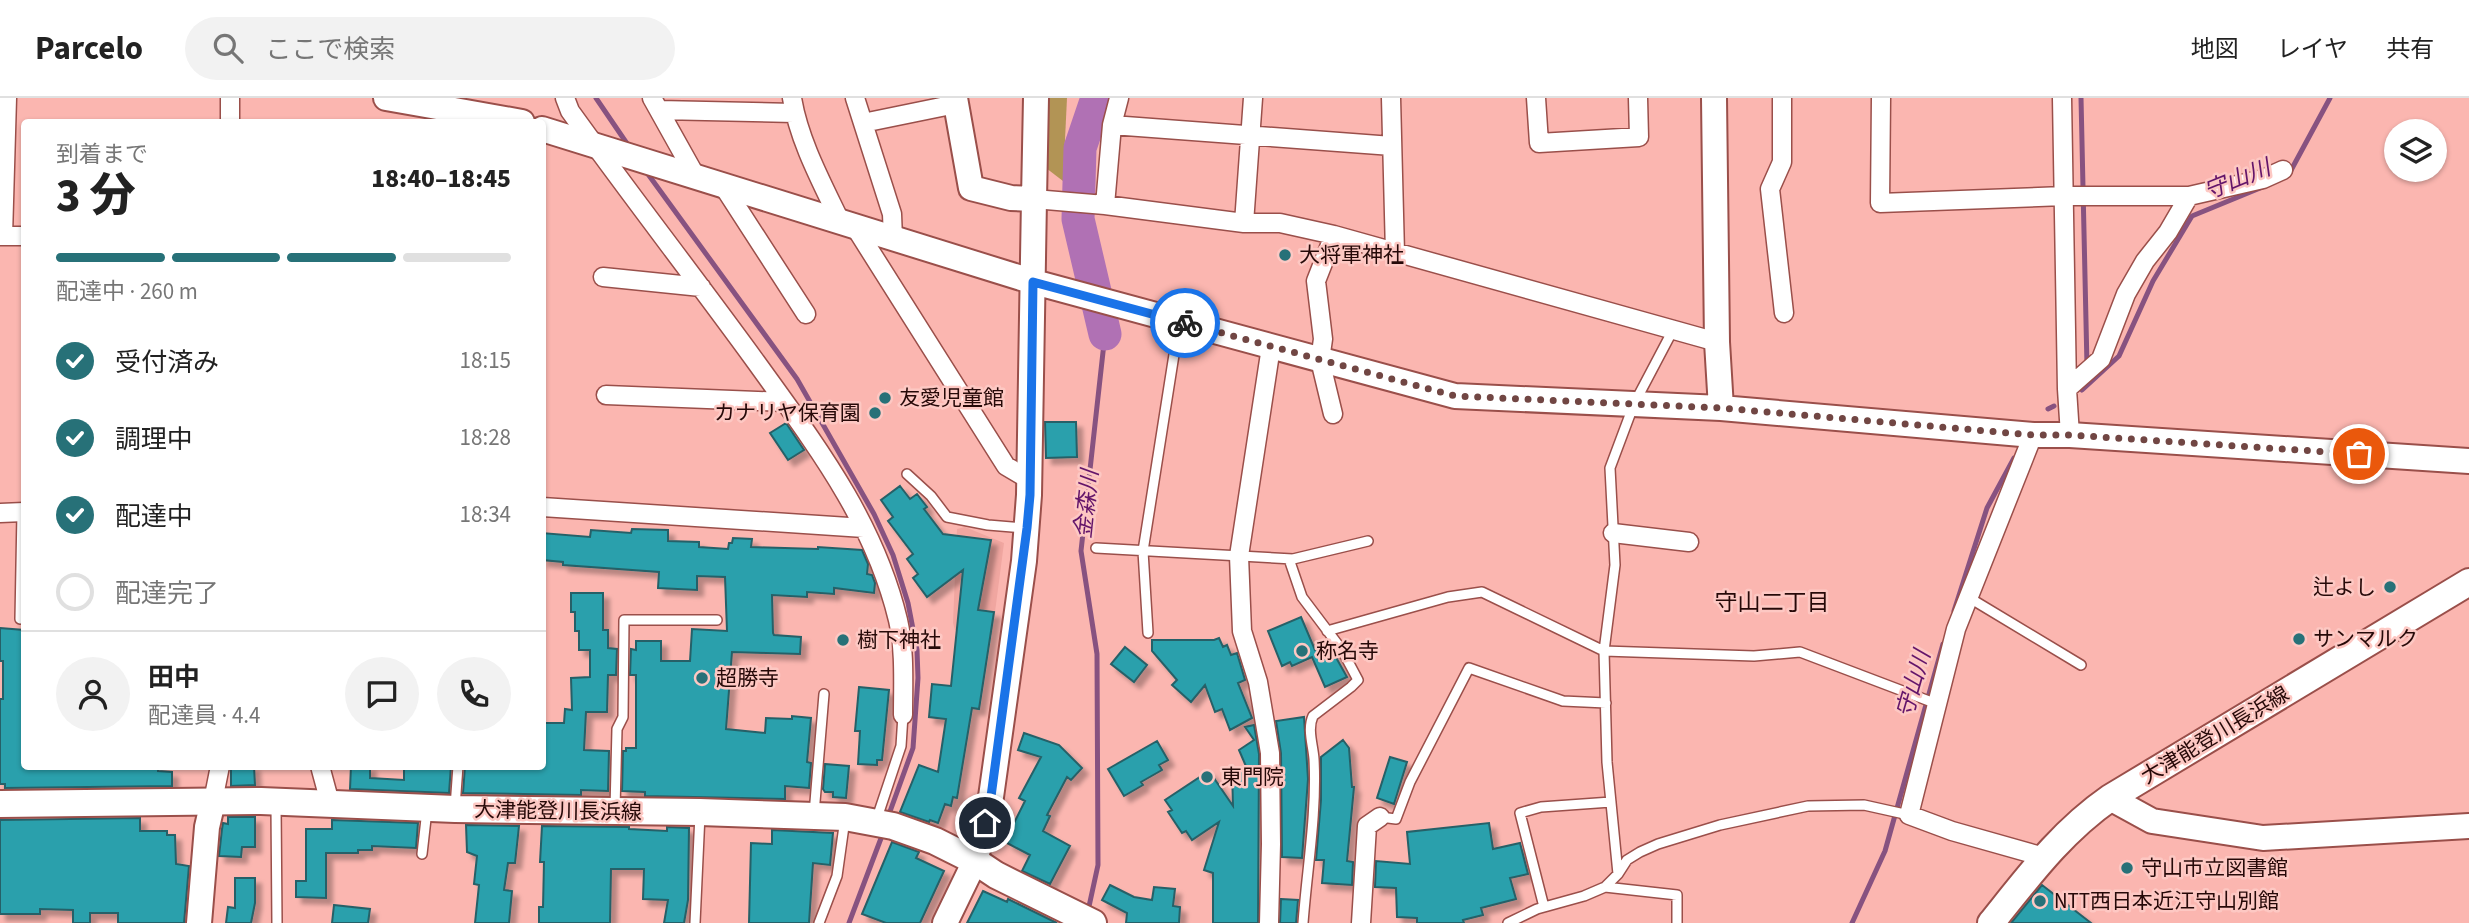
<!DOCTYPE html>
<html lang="ja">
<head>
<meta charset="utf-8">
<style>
	body { margin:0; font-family:"Source Sans 3","Noto Sans JP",sans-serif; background:#f2f2f2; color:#222; height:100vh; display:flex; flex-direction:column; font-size:26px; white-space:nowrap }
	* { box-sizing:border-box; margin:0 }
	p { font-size:23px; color:#767676 }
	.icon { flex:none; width:38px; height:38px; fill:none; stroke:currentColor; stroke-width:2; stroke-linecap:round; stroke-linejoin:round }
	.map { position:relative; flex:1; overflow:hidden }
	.side { position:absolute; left:21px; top:21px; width:525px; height:651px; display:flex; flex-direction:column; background:#fff; border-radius:7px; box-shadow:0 2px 5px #0004 }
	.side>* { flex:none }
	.fabs { position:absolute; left:2384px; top:21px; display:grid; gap:14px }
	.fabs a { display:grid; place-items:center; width:63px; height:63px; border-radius:50%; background:#fff; box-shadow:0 2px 5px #0004; font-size:35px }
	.pin { position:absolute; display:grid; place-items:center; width:60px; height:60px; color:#fff; margin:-30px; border:4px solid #fff; border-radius:50%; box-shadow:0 2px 7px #0007 }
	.courier { position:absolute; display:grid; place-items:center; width:70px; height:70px; margin:-35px; border:5px solid #1a73e8; border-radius:50%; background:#fff; color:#222; box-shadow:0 2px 9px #0007 }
	.summary em { font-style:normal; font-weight:800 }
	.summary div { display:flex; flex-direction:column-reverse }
	.summary { display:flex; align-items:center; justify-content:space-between; height:119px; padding:0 35px }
	h1 { font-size:46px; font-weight:800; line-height:52px }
	.bar { display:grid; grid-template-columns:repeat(4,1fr); gap:10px 7px; align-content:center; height:84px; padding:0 35px }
	.bar i { height:9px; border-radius:5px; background:#e0e0e0 }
	.bar .selected { background:#277178 }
	.bar p { grid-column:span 4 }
	.line { display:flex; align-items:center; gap:18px; padding:0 35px; border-top:2px solid #e0e0e0 }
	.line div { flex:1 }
	.round { display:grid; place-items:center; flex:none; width:74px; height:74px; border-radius:37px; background:#f2f2f2 }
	ol { padding:0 35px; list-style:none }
	li { display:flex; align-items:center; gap:21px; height:77px }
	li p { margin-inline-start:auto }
	li .icon { padding:7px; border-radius:50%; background:#277178; color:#fff; stroke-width:4 }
	li:last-child { color:#767676 }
	li i { width:38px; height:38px; border:4px solid #e0e0e0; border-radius:50% }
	header { display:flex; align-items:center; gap:42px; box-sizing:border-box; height:98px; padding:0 35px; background:#fff; border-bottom:2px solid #e0e0e0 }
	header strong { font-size:33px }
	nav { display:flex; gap:38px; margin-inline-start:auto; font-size:24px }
	.search { width:490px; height:63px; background:#f2f2f2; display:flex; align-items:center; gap:18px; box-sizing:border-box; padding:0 24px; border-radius:38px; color:#767676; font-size:26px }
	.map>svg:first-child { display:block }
</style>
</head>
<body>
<header>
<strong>Parcelo</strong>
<div class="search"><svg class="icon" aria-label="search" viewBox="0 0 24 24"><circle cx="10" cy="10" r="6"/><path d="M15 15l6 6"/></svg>ここで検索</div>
<nav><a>地図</a><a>レイヤ</a><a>共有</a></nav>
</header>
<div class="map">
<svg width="2469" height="825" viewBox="0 0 2469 825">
	<defs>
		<filter id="shadow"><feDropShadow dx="6" dy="6" stdDeviation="2" flood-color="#0004"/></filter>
	</defs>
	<rect width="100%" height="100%" fill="#fbb6b0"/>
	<!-- built -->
	<path fill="#f0a6a0" d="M 965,429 L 1004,445 L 992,537 L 955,532 L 953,525 L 957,431 Z"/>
	<!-- green -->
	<path fill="#b29455" d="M 1048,0 L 1067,0 L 1063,83 L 1046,70 Z"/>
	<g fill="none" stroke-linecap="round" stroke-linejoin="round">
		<!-- stream -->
		<path stroke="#875280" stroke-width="5" d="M 596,0 L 630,50
			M 2081,0 L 2087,268
			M 645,72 L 797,281 L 874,416 L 893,457 L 908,505 L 917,552 L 918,580 L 913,650 L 888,719
			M 2289,76 L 2330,0
			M 2082,292 L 2119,258 L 2153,183 L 2192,118 L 2265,88
			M 2048,311 L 2054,308
			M 1954,513 L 1987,410 L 2014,360
			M 1088,813 L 1098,767 L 1097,556 L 1081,453 L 1105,236
			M 849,825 L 883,735
			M 1852,825 L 1885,753 L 1943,546"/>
		<!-- river -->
		<path stroke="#b071b4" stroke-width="33" d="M 1097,0 L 1080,50 L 1078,121 L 1105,236"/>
	</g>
	<!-- building -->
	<path fill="#29a0ac" stroke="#266167" stroke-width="2" filter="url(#shadow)" d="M 1045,324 L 1076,324 L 1077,359 L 1046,360 Z
		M 786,325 L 804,352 L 788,362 L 770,335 Z
		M 900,388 L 910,401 L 917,396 L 927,409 L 924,411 L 943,436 L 991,442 L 978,512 L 994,514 L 979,611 L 972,610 L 957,700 L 953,699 L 951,708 L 945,706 L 938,725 L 930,722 L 929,724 L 900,714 L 919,667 L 938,674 L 946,621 L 929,619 L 932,586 L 951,588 L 963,472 L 927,499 L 913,480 L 918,476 L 907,461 L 913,456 L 888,423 L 893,419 L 881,402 Z
		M 632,431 L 668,432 L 668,443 L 699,444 L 699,449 L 728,451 L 729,445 L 732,445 L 733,440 L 752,441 L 751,449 L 818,451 L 818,449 L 862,452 L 868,466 L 867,476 L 872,477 L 875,485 L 874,495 L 834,490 L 834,496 L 807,494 L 807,499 L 772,497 L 773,535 L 774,537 L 801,539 L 800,556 L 732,554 L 726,631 L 765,635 L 766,620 L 792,621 L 792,618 L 811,620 L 807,664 L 811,665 L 809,690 L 785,688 L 785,701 L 645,698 L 645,694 L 622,693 L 623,653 L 626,653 L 626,650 L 636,650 L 636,577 L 630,577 L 631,551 L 636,552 L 636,543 L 661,543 L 661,563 L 690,563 L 692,531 L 727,533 L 725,479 L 697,478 L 697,492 L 658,490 L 659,474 L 563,467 L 563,464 L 542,462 L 542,435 L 590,439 L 591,432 L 631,435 Z
		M 571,495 L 603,495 L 603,532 L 608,532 L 608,550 L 617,551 L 616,577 L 608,577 L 607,614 L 586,614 L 584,652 L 609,653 L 608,693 L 581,692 L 581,697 L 463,695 L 465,668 L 542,668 L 542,625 L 564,625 L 565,611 L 572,612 L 571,580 L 590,579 L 590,552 L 579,552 L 579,533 L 575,533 L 575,514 L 571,514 Z
		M 1301,519 L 1315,552 L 1329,547 L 1347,579 L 1325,589 L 1312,559 L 1292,568 L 1290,564 L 1282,568 L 1268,533 Z
		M 0,530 L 24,532 L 24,670 L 158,668 L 158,673 L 172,674 L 172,688 L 5,690 L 5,686 L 0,686 L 0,601 L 3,601 L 3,563 L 0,563 Z
		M 1219,540 L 1223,549 L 1227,547 L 1231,557 L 1237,555 L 1245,582 L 1238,585 L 1252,620 L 1230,632 L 1222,611 L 1215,614 L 1205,587 L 1191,604 L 1172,587 L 1177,582 L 1152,553 L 1152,542 L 1214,542 Z
		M 1125,549 L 1147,567 L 1134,584 L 1111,566 Z
		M 859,589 L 889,592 L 882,662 L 877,662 L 877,667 L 858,666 L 860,633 L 855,633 Z
		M 1304,619 L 1308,681 L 1302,760 L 1282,759 L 1281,655 L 1276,623 Z
		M 1254,627 L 1259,656 L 1258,825 L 1213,825 L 1213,775 L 1204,772 L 1219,724 L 1192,742 L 1186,733 L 1182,735 L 1168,714 L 1172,712 L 1165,702 L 1209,673 L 1233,708 L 1232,673 L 1248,673 L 1239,652 L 1254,642 L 1245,629 Z
		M 1024,635 L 1059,647 L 1082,670 L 1071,682 L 1067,679 L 1047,717 L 1050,718 L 1043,733 L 1070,748 L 1050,786 L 1022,773 L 1030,757 L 1007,745 L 1011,736 L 1009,735 L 1025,703 L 1019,700 L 1041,659 L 1018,652 Z
		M 1343,642 L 1349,650 L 1352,689 L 1354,689 L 1347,763 L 1353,764 L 1352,787 L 1322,785 L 1324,762 L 1316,762 L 1321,702 L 1321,659 Z
		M 1157,643 L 1168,662 L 1159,667 L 1162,672 L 1141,684 L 1143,687 L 1124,698 L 1108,671 Z
		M 1390,659 L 1407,664 L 1394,706 L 1377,700 Z
		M 825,666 L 849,668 L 846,700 L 833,699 L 833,694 L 825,694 L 823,691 Z
		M 231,668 L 254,668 L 255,687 L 231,688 Z
		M 351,668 L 370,668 L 370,680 L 404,682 L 404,668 L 451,668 L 449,695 L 350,691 Z
		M 228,719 L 255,719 L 255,749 L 242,749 L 241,759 L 219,758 L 222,731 L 223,725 L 228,726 Z
		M 140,720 L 140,733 L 167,733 L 167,737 L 175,737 L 176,766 L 189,768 L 184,825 L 118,825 L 118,815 L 90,815 L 90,825 L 73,825 L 73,812 L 40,811 L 40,816 L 0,816 L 0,722 Z
		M 332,722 L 418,725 L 416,750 L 372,748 L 372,752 L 358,752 L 358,755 L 326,755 L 326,800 L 296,799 L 296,783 L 306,783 L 306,731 L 332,731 Z
		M 1489,725 L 1493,751 L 1520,745 L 1528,776 L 1510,780 L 1516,801 L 1481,810 L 1483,817 L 1463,822 L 1464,825 L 1417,825 L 1417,820 L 1397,819 L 1396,790 L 1375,789 L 1376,763 L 1410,766 L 1407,734 Z
		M 466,727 L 519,728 L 515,765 L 508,765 L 504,792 L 512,793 L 509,825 L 475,825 L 479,787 L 474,786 L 477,758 L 467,754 Z
		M 542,728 L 629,729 L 629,731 L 667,733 L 667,729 L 689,730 L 688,802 L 684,825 L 664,825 L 668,802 L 643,801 L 644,771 L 611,771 L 610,825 L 539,825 L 539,809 L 543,809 L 544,764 L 540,764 Z
		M 772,732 L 833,735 L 830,767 L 813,765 L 809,825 L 749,825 L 751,745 L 772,746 Z
		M 892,744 L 919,754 L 916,760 L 944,773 L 920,825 L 886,825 L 862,816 Z
		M 235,780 L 255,780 L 255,805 L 251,825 L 226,825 L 228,809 L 235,810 Z
		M 1110,787 L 1134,799 L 1152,802 L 1154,789 L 1175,791 L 1173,808 L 1180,809 L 1179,825 L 1126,825 L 1127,815 L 1102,802 Z
		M 2042,787 L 2091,825 L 2011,825 Z
		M 983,793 L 1007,804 L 1008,801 L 1057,825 L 967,825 Z
		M 1281,801 L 1298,802 L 1296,825 L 1280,825 Z
		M 334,807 L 370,811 L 368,825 L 332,825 Z"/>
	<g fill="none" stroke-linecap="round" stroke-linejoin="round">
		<!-- lane casing -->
		<g stroke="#9a4f4a" stroke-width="12">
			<path id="lane" d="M 907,376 L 931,398 L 947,419 L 988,427 L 1025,430
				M 1096,450 L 1293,461 L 1368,443
				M 1289,461 L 1302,499 L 1342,552 L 1358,582 L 1351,589 L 1313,618 C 1307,631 1313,647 1314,661 C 1317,715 1307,771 1303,825
				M 1968,499 L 2081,567
				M 20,521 L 22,414
				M 1327,533 L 1448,499 L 1482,494 L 1604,553 L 1754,558 L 1800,554 L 1937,606
				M 1148,535 L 1143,453 L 1179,225
				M 276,708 L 277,825
				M 455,709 L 458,668
				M 615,711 L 617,631 L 623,619 L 624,522 L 717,522
				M 814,716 L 824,596
				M 1380,719 L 1396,721 L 1410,684 L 1469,570 L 1563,603 L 1606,605
				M 876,723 L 901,648 L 903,617
				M 422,756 L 427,712
				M 1618,776 L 1607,664 L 1604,553 L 1615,467 L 1610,370 L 1634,306 L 1673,232
				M 1605,789 L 1677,797 L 1677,825
				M 1544,809 L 1520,715 L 1541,709 L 1611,704
				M 695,825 L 700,716
				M 819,825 L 837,778 L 845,721
				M 1508,825 L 1537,811 L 1584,798 L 1605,789 L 1618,776 L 1627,762 L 1640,754 L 1658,746 L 1720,727 L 1808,708 L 1864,707 L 1909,717"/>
		</g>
		<!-- street casing -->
		<g stroke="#9a4f4a" stroke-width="21">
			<path id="street" d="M 230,0 L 230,24
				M 565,0 L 570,13 C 631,98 695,180 756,264 C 815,346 874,422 898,522 C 905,552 903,586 903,617
				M 652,0 L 695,77
				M 792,0 C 799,43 822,85 841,125
				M 855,0 L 892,116 L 893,141
				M 1391,0 L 1395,155
				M 1536,0 L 1539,45 L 1639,39 L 1638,0
				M 1782,0 L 1782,64 L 1770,91 L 1784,215
				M 1881,0 L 1880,105 L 2064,98 L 2189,98 L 2263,81 L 2283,72
				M 2062,0 L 2067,291 L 2070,337
				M 659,12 L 794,15
				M 863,25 L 956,6
				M 1112,27 L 1392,48
				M 722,86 L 806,216
				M 1034,101 L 1105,107 L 1244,125 L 1280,125 L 1334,137 L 1717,244
				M 1105,107 L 1112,27 L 1119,0
				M 1244,125 L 1253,0
				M 855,129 L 1006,368 L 1030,382
				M 0,138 L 24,138
				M 3,138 L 7,0
				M 603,179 L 701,189
				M 2067,291 L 2101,261 L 2126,196 L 2145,163 L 2168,134 L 2189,98
				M 606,297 L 785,304
				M 1333,316 L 1320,262 L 1323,241 L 1316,183 L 1334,137
				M 2033,337 L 1956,531 L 1909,717 L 1952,733 L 2044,759
				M 542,409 L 864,430
				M 0,415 L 24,414
				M 1613,435 L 1689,444
				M 320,668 L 330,705
				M 213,703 L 220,668
				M 1269,825 L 1271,746 L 1270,655 L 1258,584 L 1242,533 L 1239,458 L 1271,249
				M 1361,825 L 1367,728 L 1380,719"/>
		</g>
		<!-- secondary casing -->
		<g stroke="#9a4f4a" stroke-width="28">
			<path id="secondary" d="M 386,0 L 522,24
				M 1714,0 L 1717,244 L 1721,310
				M 542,31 L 1034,184 L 1455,298 L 1721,310 L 2033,337 L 2070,337 L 2469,363
				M 1034,101 L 1036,0
				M 2110,700 L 2152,723 L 2263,740 L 2469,728
				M 199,825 L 207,729 L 213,703
				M 945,825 L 975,763 L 990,706 L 1024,463 L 1029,397 L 1034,101 L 1011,100 L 971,90 L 955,0"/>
		</g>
		<!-- primary casing -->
		<g stroke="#9a4f4a" stroke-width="30">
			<path id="primary" d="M 0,706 L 261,703 L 455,711 L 700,714 L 845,719 L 893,728 L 935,743 L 975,763 L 996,777 L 1093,825
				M 1991,825 C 2028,779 2061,734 2110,700 L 2469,484"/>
		</g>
		<!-- lane -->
		<use href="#lane" stroke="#fff" stroke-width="9"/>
		<!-- street -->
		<use href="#street" stroke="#fff" stroke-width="18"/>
		<!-- secondary -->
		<use href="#secondary" stroke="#fff" stroke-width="24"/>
		<!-- primary -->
		<use href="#primary" stroke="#fff" stroke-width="26"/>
	</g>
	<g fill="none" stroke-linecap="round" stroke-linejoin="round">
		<!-- done -->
		<path stroke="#714643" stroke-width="7" stroke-dasharray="0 12.6" d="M 1185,225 L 1455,298 L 1721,310 L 2033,337 L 2070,337 L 2359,356"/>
		<!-- route -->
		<path stroke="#1a73e8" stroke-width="9" d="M 985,725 L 990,706 L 1027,430 L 1030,397 L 1033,184 L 1185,225"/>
	</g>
	<!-- markers -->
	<g fill="#277178" stroke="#fdc8c3" stroke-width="2.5">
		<circle cx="1285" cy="157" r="7"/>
		<circle cx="885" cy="300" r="7"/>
		<circle cx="875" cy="315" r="7"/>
		<circle cx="2390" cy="489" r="7"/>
		<circle cx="2299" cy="541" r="7"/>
		<circle cx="843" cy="542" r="7"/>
		<circle cx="1302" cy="553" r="7"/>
		<circle cx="702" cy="580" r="7"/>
		<circle cx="1207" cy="679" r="7"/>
		<circle cx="2127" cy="770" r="7"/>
		<circle cx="2040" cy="803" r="7"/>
	</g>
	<g text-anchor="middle" stroke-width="5" stroke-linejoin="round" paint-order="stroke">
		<!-- poi labels -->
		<g font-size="21" fill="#260908" stroke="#fdc8c3" text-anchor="start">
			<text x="1299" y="164">大将軍神社</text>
			<text x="899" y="307">友愛児童館</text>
			<text x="861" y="322" text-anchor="end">カナリヤ保育園</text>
			<text x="2376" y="496" text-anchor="end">辻よし</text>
			<text x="2313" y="548">サンマルク</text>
			<text x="857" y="549">樹下神社</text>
			<text x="1316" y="560">称名寺</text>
			<text x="716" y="587">超勝寺</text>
			<text x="1221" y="686">東門院</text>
			<text x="2141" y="777">守山市立図書館</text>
			<text x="2054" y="810">NTT西日本近江守山別館</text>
		</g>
		<!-- street labels -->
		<g font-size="21" fill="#260908" stroke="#fdc8c3">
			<text transform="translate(2215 637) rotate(-31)" y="7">大津能登川長浜線</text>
			<text transform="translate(558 713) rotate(1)" y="7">大津能登川長浜線</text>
		</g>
		<!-- water labels -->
		<g font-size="23" font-style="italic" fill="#64156a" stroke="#fdc8c3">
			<text transform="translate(2237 81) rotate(-22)" y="8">守山川</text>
			<text transform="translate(1086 406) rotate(-84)" y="8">金森川</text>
			<text transform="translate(1913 586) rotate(-74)" y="8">守山川</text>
		</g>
		<!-- neighbourhood labels -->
		<g font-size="23" fill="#260908" stroke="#fdc8c3">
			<text x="1772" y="512">守山二丁目</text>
		</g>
	</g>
</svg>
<div class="fabs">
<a><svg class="icon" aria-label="layers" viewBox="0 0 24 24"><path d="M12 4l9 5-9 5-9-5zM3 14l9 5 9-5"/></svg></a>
</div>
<div class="pin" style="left:2359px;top:356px;background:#ea580c"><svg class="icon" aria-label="bag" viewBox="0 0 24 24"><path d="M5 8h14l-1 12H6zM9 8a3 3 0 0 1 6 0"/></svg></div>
<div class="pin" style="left:985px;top:725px;background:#1f2937"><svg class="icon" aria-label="home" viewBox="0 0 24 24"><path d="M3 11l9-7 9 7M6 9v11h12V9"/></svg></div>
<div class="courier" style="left:1185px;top:225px"><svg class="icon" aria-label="bike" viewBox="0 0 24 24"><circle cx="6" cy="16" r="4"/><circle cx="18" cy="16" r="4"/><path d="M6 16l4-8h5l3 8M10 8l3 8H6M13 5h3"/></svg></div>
<section class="side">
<div class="summary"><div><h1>3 分</h1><p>到着まで</p></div><em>18:40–18:45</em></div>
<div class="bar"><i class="selected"></i><i class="selected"></i><i class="selected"></i><i></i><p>配達中 · 260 m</p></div>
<ol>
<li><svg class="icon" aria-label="check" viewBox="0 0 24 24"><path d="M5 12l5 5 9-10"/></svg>受付済み<p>18:15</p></li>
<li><svg class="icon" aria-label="check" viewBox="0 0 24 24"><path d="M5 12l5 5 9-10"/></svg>調理中<p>18:28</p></li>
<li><svg class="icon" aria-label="check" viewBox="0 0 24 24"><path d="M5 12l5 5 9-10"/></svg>配達中<p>18:34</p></li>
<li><i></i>配達完了</li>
</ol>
<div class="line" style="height:126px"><a class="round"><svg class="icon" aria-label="person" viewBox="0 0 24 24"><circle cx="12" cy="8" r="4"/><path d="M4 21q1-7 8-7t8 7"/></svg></a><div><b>田中</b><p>配達員 · 4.4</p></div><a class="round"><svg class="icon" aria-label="chat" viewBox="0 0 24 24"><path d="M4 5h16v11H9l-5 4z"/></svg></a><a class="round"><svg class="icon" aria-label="phone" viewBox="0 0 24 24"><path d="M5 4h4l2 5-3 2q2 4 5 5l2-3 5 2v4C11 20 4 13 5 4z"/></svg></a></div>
</section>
</div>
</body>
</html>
